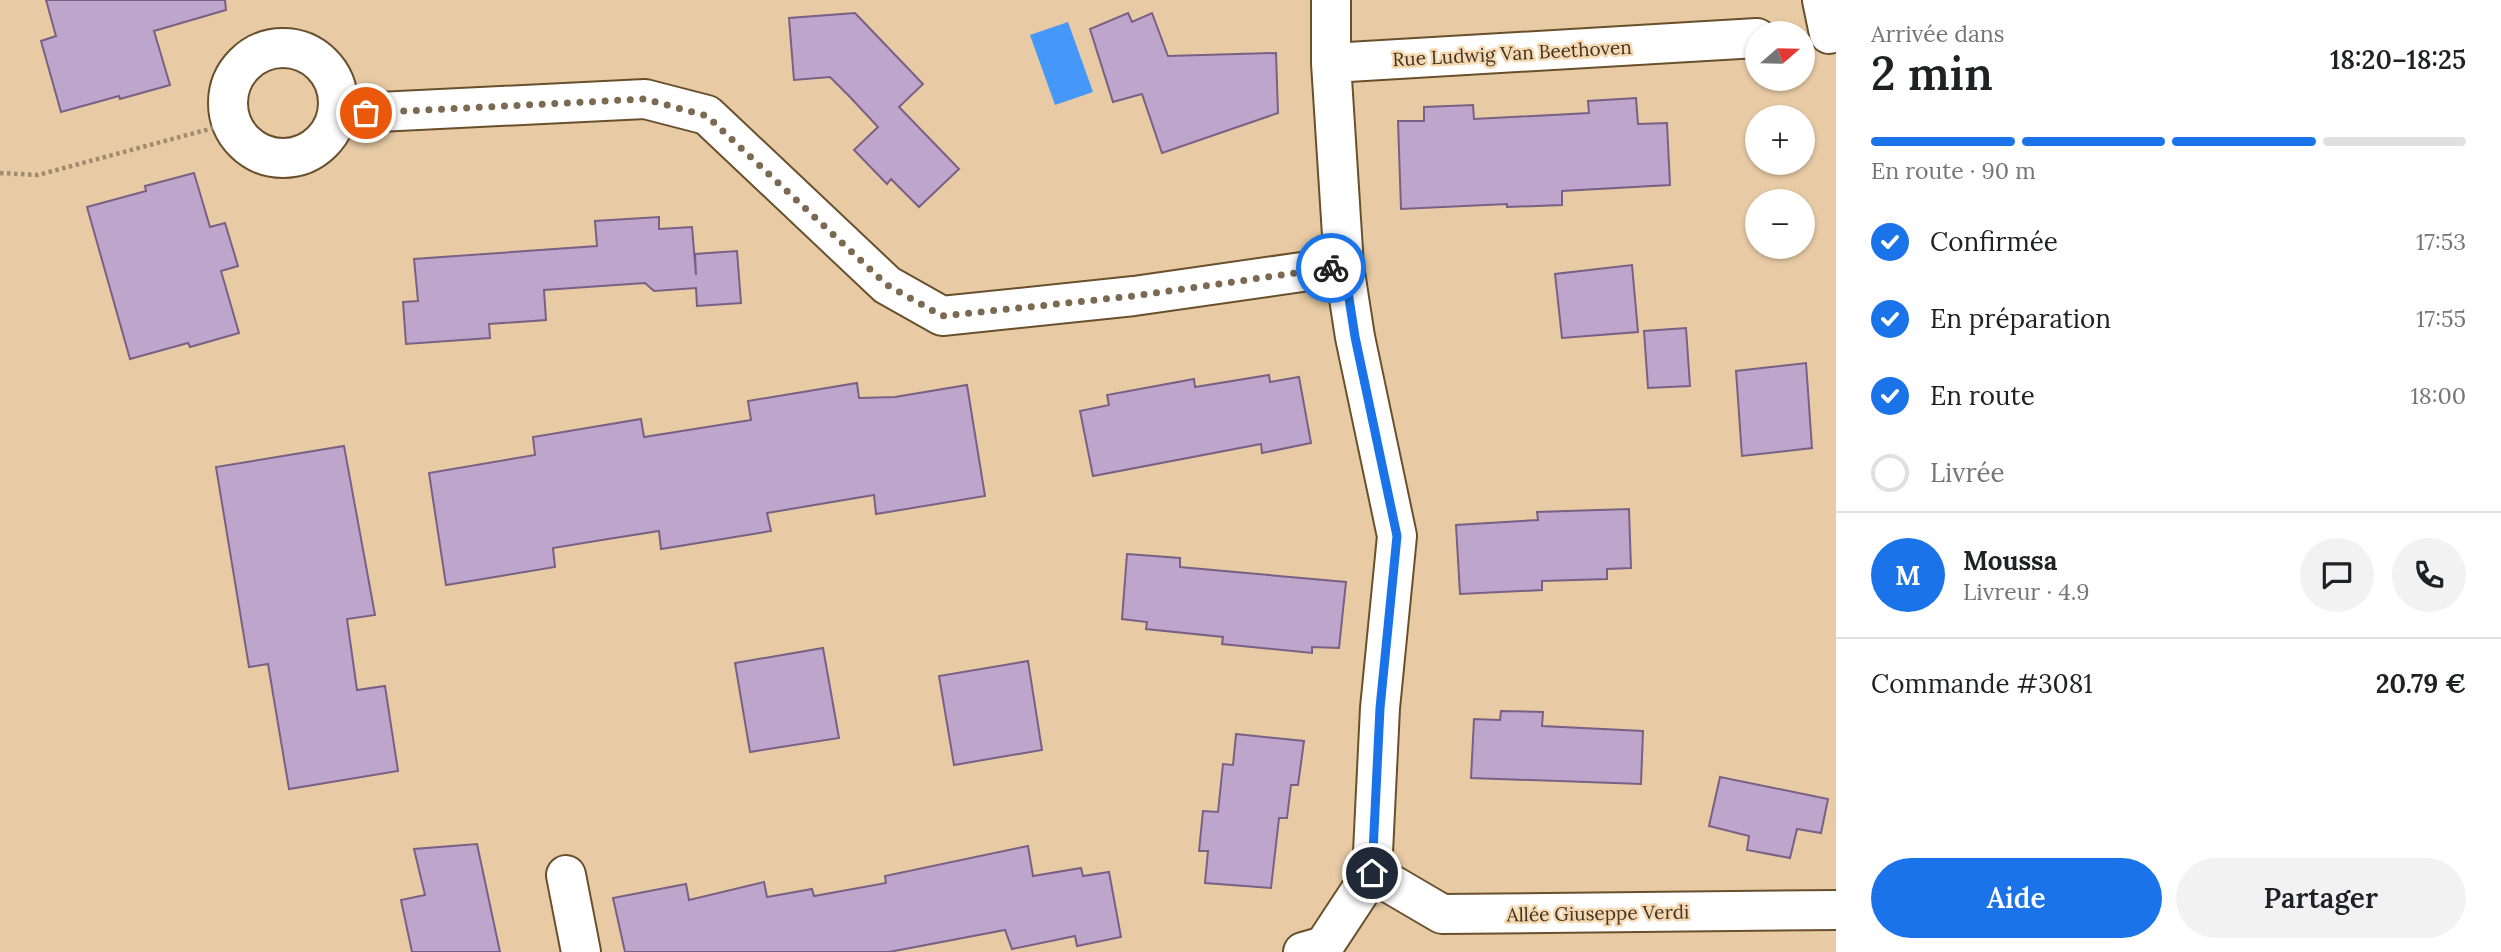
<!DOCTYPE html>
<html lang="fr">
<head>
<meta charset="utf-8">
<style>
	body { margin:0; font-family:Lora,serif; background:#f2f2f2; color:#202124; height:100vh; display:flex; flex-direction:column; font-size:26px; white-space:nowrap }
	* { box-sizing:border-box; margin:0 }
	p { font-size:23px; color:#757577 }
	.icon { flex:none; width:38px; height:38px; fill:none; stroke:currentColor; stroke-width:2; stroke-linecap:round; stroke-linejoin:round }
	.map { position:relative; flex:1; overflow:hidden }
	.sheet { display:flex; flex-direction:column; background:#fff; width:665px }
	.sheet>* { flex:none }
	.needle { width:46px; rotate:70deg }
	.tools { position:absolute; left:1745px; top:21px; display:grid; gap:14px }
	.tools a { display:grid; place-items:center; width:70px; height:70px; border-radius:50%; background:#fff; box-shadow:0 2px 5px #0004; font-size:35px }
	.pin { position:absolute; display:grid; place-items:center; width:60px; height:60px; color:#fff; margin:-30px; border:4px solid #fff; border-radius:50%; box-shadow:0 2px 7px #0007 }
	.courier { position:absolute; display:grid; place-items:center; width:70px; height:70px; margin:-35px; border:5px solid #1a73e8; border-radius:50%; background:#fff; color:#222; box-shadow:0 2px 9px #0007 }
	.overview em { font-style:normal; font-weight:600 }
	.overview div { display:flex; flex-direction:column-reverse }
	.overview { display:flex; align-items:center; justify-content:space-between; height:119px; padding:0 35px }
	h1 { font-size:46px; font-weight:600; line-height:52px }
	.bar { display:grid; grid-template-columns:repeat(4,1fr); gap:10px 7px; align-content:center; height:84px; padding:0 35px }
	.bar i { height:9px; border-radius:5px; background:#e0e0e0 }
	.bar .active { background:#1a73e8 }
	.bar p { grid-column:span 4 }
	.line { display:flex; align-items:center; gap:18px; padding:0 35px; border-top:2px solid #e0e0e0 }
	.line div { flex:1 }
	.round { display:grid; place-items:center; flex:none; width:74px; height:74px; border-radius:37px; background:#f2f2f2 }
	ol { padding:0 35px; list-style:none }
	li { display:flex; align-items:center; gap:21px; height:77px }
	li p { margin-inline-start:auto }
	li .icon { padding:7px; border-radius:50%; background:#1a73e8; color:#fff; stroke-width:4 }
	li:last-child { color:#757577 }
	li i { width:38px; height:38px; border:4px solid #e0e0e0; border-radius:50% }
	.primary-button { display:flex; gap:14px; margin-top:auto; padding:14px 35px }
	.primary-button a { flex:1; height:80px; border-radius:42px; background:#1a73e8; color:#fff; font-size:28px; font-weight:600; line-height:80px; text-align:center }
	.primary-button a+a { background:#f2f2f2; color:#202124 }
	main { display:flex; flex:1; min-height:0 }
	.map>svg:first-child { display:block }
</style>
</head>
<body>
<main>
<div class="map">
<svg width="1836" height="952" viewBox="0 0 1836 952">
	<rect width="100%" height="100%" fill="#e8cba5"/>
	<!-- water -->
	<path fill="#4597f9" d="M 1068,22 L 1093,92 L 1055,105 L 1030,35 Z"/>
	<!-- building -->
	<path fill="#bea5cb" stroke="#786184" stroke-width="2" d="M 46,0 L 225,0 L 226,10 L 154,31 L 170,85 L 120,99 L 119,96 L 61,112 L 41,41 L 56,36 Z
		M 855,13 L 923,84 L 899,107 L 959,169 L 919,207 L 891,179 L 887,184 L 854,150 L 878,127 L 850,97 L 830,77 L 794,80 L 789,18 Z
		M 1128,13 L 1132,22 L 1152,13 L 1168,56 L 1276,53 L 1278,113 L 1162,153 L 1142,94 L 1113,102 L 1090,29 Z
		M 1636,98 L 1638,124 L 1667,123 L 1670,185 L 1562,191 L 1562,205 L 1507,207 L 1507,204 L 1401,209 L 1398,121 L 1424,121 L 1424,107 L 1473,105 L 1474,119 L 1589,113 L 1588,101 Z
		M 194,173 L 210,227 L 225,223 L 238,266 L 221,271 L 239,333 L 190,347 L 188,343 L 130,359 L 87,207 L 146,191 L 145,186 Z
		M 659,217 L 659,229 L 692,227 L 696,275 L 695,254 L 737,251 L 741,303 L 697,306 L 696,288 L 654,291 L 645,283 L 544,290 L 546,320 L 489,324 L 490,338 L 406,344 L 403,302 L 418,301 L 414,259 L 597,246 L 595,221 Z
		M 1632,265 L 1638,332 L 1562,338 L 1555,274 Z
		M 1686,328 L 1690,386 L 1648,388 L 1644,331 Z
		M 1806,363 L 1812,448 L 1742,456 L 1736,371 Z
		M 1269,375 L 1270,382 L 1299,377 L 1311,443 L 1262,453 L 1261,444 L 1093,476 L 1080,411 L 1109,405 L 1107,395 L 1194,379 L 1195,387 Z
		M 857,383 L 859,398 L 895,397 L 967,385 L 985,496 L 876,514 L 874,495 L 767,513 L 771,531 L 661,549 L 659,531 L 608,539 L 553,548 L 555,567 L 446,585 L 429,473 L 535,455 L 533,437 L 641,419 L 644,437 L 751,420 L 748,401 Z
		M 344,446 L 375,615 L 347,619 L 357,690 L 385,686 L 398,771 L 289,789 L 268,664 L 249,667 L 216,467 Z
		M 1629,509 L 1631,568 L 1607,569 L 1607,579 L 1542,581 L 1542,590 L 1460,594 L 1456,525 L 1538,520 L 1537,512 Z
		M 1127,554 L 1180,558 L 1180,567 L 1346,582 L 1339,648 L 1312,647 L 1312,653 L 1222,644 L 1223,637 L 1146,629 L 1147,622 L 1122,619 Z
		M 823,648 L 839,738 L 750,752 L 735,663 Z
		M 1028,661 L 1042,750 L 954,765 L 939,676 Z
		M 1501,711 L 1543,712 L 1542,726 L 1643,731 L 1641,784 L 1471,778 L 1474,719 L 1500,720 Z
		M 1236,734 L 1304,741 L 1298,785 L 1291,785 L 1287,818 L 1279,818 L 1271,888 L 1205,883 L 1208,851 L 1199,851 L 1203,811 L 1218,812 L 1223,764 L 1233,765 Z
		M 1720,777 L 1828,799 L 1821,833 L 1797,829 L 1790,858 L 1747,850 L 1749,836 L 1709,826 Z
		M 477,844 L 500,952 L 412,952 L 401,900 L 425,895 L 414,849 Z
		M 1028,846 L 1033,876 L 1081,868 L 1083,876 L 1109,872 L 1121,937 L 1077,946 L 1075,936 L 1012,949 L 1005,930 L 889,952 L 625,952 L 613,898 L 686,884 L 689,900 L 764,882 L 767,897 L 812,889 L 814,896 L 886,883 L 885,876 Z"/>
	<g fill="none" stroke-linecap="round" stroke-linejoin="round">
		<!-- minor casing -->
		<g stroke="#69502d" stroke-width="42">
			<path id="minor" d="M 1822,0 L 1829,34
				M228 103a55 55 0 1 1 110 0a55 55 0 1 1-110 0Z
				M 1331,63 L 1757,38
				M 338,114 L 645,99 L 707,115 L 887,285 L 942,316 L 1134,296 L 1344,266
				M 1372,873 L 1442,914 L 1836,910
				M 566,875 L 581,952
				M 1303,952 L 1324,946 L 1372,873 L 1380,708 L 1397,536 L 1355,337 L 1344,266 L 1331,63 L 1331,0"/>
		</g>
		<!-- path -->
		<path stroke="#a18b6f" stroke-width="4.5" stroke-dasharray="3.5 3.5" stroke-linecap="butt" d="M 0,173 L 38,175 L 232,123"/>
		<!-- minor -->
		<use href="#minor" stroke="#fff" stroke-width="38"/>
	</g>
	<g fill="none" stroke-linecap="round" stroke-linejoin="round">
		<!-- done -->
		<path stroke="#7b6952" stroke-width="7" stroke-dasharray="0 12.6" d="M 366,113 L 645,99 L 707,116 L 887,285 L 942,316 L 1134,296 L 1331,268"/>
		<!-- route -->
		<path stroke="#1a73e8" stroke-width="9" d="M 1331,268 L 1344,266 L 1355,337 L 1397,536 L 1380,708 L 1372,873"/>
	</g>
	<g text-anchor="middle" stroke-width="5" stroke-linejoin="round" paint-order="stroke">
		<!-- street labels -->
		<g font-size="19" fill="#403425" stroke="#f6d8b1">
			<text transform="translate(1512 53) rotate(-3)" y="7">Rue Ludwig Van Beethoven</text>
			<text transform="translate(1598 913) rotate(-1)" y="7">Allée Giuseppe Verdi</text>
		</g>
	</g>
</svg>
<div class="tools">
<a><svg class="needle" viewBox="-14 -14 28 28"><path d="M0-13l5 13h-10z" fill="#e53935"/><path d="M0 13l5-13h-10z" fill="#757577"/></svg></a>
<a>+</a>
<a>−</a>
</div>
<div class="pin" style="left:366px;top:113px;background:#ea580c"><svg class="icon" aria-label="bag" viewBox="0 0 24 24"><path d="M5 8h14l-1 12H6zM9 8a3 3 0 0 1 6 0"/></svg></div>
<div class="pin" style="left:1372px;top:873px;background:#1f2937"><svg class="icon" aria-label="home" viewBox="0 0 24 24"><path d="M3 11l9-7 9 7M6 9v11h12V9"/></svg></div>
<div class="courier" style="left:1331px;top:268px"><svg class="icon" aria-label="bike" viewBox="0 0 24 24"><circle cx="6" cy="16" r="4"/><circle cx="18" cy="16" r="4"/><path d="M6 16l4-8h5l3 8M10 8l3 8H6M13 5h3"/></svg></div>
</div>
<section class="sheet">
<div class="overview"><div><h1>2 min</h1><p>Arrivée dans</p></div><em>18:20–18:25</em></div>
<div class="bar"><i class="active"></i><i class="active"></i><i class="active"></i><i></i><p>En route · 90 m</p></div>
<ol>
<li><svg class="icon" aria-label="check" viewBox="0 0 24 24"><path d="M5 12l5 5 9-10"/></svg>Confirmée<p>17:53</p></li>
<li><svg class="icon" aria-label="check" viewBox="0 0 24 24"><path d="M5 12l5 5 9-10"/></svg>En préparation<p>17:55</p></li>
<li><svg class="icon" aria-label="check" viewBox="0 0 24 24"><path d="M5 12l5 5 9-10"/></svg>En route<p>18:00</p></li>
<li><i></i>Livrée</li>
</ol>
<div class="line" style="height:126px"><b class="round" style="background:#1a73e8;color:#fff">M</b><div><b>Moussa</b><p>Livreur · 4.9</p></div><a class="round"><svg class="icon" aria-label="chat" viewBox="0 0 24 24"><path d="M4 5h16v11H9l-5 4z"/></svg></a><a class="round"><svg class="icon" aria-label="phone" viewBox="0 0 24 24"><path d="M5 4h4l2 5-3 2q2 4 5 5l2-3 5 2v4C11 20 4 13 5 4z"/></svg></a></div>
<div class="line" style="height:91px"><div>Commande #3081</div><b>20.79 €</b></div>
<div class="primary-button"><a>Aide</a><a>Partager</a></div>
</section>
</main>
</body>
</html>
